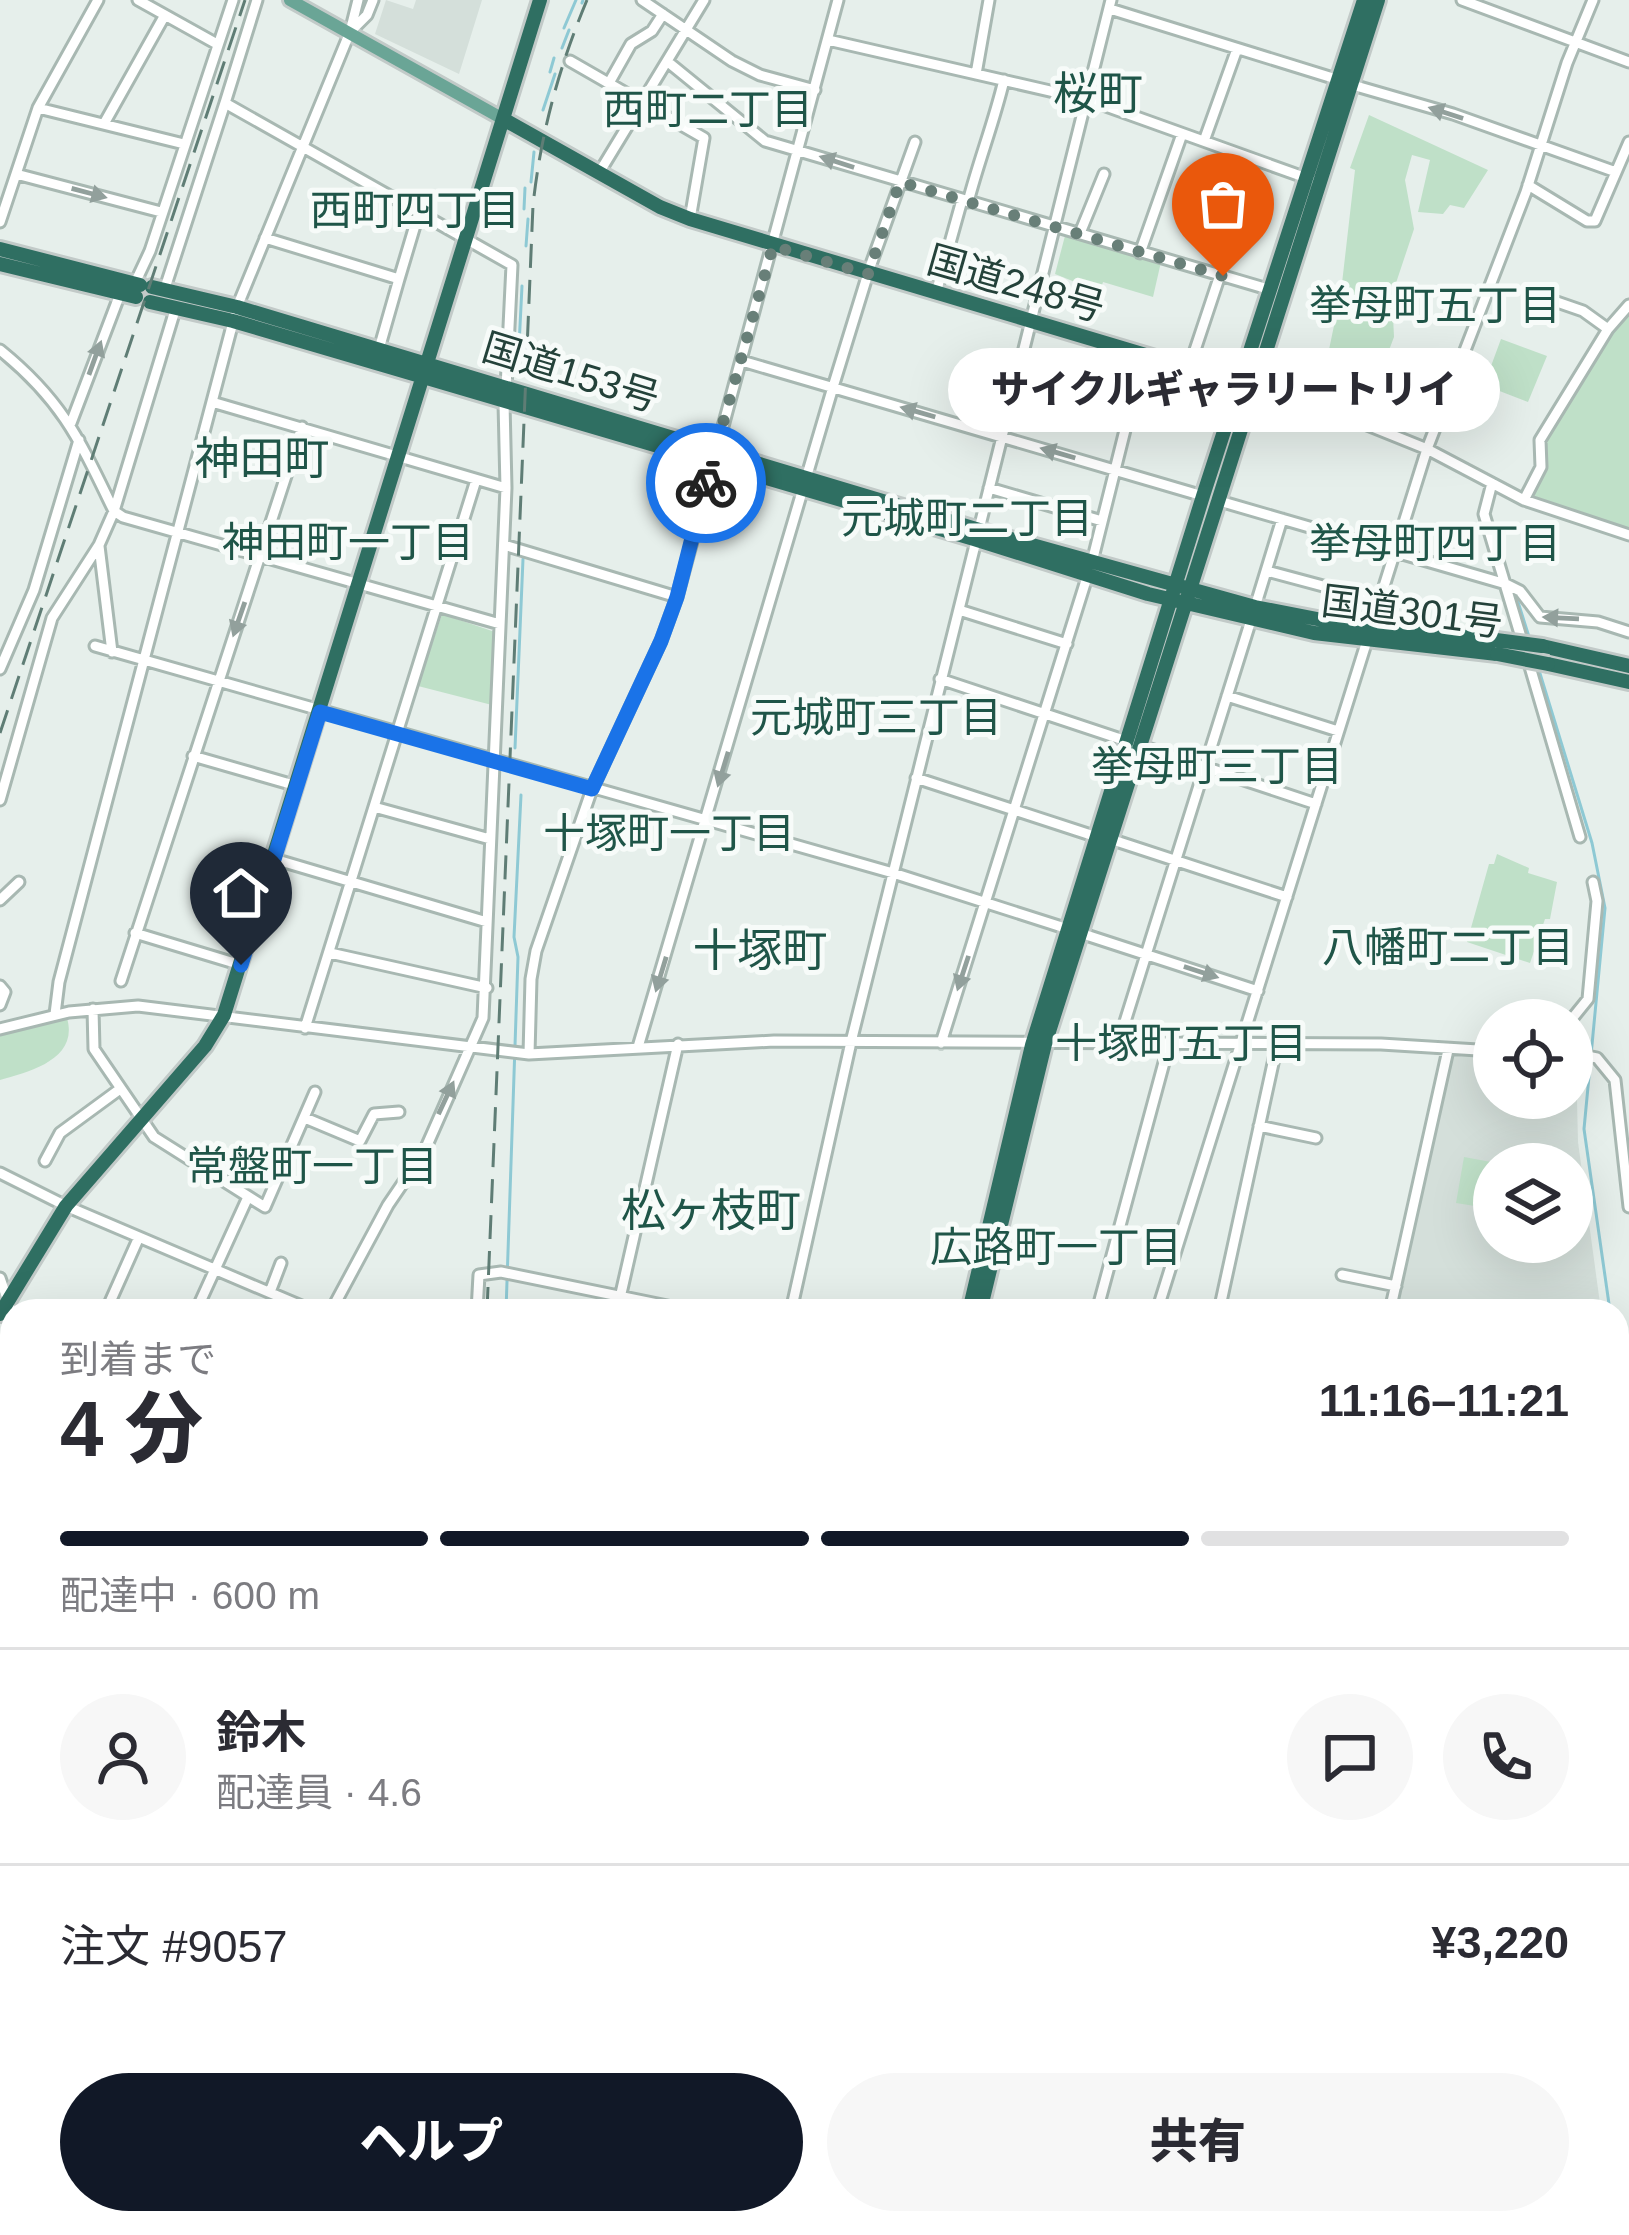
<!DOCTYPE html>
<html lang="ja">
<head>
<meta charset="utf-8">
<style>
	body { margin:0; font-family:Helvetica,"Noto Sans JP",sans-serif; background:#f7f7f7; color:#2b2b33; height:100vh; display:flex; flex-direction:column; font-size:45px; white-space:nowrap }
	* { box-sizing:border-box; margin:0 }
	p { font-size:39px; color:#7c7c81 }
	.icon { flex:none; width:66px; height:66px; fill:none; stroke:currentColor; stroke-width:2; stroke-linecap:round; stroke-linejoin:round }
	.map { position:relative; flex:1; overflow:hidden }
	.drawer { position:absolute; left:0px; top:1299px; width:1629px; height:936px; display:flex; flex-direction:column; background:#fff; border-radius:36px 36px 0 0; box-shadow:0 12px 48px #0002 }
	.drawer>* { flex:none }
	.fabs { position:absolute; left:1473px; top:999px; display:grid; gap:24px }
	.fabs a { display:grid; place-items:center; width:120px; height:120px; border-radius:50%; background:#fff; box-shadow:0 12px 48px #0002; font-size:60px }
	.pin { position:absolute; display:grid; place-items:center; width:102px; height:102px; color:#fff; margin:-123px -51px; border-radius:50% 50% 50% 0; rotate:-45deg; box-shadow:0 0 12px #0007 }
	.pin .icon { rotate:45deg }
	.courier { position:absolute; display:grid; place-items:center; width:120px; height:120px; margin:-60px; border:9px solid #1a73e8; border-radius:50%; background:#fff; color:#222; box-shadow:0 3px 15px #0007 }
	.bubble { position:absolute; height:84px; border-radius:42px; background:#fff; box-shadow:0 12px 48px #0002; font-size:39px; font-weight:800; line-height:84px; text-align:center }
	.overview em { font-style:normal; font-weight:800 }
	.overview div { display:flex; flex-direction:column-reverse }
	.overview { display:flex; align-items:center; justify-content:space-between; height:204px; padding:0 60px }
	h1 { font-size:78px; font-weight:800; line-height:90px }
	.bar { display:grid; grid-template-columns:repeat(4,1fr); gap:18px 12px; align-content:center; height:144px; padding:0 60px }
	.bar i { height:15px; border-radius:9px; background:#e1e1e2 }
	.bar .current { background:#111827 }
	.bar p { grid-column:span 4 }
	.line { display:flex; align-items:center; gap:30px; padding:0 60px; border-top:3px solid #e1e1e2 }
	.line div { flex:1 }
	.round { display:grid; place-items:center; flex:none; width:126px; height:126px; border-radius:63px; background:#f7f7f7 }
	.primary-button { display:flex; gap:24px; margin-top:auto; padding:24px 60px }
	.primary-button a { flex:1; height:138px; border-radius:72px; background:#111827; color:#fff; font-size:48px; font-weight:800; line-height:138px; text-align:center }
	.primary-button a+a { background:#f7f7f7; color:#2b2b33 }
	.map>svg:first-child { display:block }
</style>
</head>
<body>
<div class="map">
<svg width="1629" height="2235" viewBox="0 0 1629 2235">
	<rect width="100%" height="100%" fill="#e6efeb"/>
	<!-- built -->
	<path fill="#d4dfda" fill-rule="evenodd" d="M 386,0 L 413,9 L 416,0 L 482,0 L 459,74 L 375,34 Z
		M 1449,1056 L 1494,1057 L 1494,1098 L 1572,1098 L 1572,1059 L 1576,1059 L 1578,1142 L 1601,1311 L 1395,1311 ZM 1494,1164 L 1572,1164 L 1572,1242 L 1494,1242 Z"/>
	<!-- green -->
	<path fill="#bfe0c8" d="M 1369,115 L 1488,170 L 1464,208 L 1450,205 L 1443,214 L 1418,212 L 1430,160 L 1412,155 L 1405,180 L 1414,229 L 1392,295 L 1394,337 L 1366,411 L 1308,401 L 1326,364 L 1341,292 L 1355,170 L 1350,168 Z
		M 1066,232 L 1161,262 L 1153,297 L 1103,282 L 1100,292 L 1055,274 Z
		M 1629,310 L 1629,529 L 1531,495 L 1548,455 L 1544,442 L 1581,369 Z
		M 1501,339 L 1547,356 L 1528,402 L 1484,385 Z
		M 442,614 L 495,632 L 492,705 L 418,686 Z
		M 1497,854 L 1529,868 L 1528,873 L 1557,882 L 1550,919 L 1545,919 L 1530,963 L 1467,942 L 1489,864 L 1494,864 Z
		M 67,1018 C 79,1059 30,1072 0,1080 L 0,1034 Z
		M 1464,1157 L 1502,1164 L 1494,1164 L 1494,1209 L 1456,1203 Z"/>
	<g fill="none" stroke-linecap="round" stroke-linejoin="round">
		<!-- stream -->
		<path stroke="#8ec9d4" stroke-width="3" d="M 582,3 L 583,0
			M 564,28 L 576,0
			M 562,48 L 569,30
			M 550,72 L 554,58
			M 543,110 L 555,74
			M 531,182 L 534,152
			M 524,209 L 525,188
			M 526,246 L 528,219
			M 519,346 L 522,286
			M 1518,602 L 1530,640
			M 1538,667 L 1592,843 L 1605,908 L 1584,1129 L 1610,1311
			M 515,748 L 523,559
			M 506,1311 L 518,957 L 514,937 L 521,795
			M 1617,1362 L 1629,1447
			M 625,2223 L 635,2235"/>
		<!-- minor casing -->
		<g stroke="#a8b8b2" stroke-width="15">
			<path id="minor" d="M 138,0 L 217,44
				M 642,0 L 732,61 L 760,75 L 815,90
				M 1462,0 L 1629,62
				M 1110,9 L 1336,79
				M 350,32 L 367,15 L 373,0
				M 828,40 L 1089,100 L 1312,180
				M 570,61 L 704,138 L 690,219
				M 668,62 L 765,141 L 1271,290
				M 976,74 L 989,0
				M 609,83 L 631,44 L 652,31 L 663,14
				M 1349,84 L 1453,114 L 1616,172
				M 225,103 L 257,0
				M 38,108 L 184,144
				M 105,122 L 165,15
				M 1204,141 L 1237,49
				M 599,173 L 704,0
				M 16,174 L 161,212
				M 1528,185 L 1587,221 L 1595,221 L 1629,142
				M 968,202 C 979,160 994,122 1004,80
				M 0,222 L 38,108 L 98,0
				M 1080,233 L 1104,174
				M 265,238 L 399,279 L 419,212
				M 1140,253 L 1182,134
				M 135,283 L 150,251 L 233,0
				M 164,291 L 225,103 L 512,265 L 506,388
				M 936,293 L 962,200
				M 1557,302 L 1583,311 L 1608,329
				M 379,349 L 399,279
				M 0,350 C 63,401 80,441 114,511 L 123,517 L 500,624
				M 742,361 L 1203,496
				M 1189,368 L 1220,275
				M 1017,382 L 1128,413
				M 1251,387 L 1345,416 L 1427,449 L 1524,500 L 1629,535
				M 212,402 L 506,488
				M 71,423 L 120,294
				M 1492,483 L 1484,514 L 1523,644
				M 989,488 L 1102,521
				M 1216,500 L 1506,584 L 1520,591 L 1540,617 L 1598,622 L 1629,632
				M 1524,500 L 1541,467 L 1540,440 L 1608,329 L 1629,305
				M 504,545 L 677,597
				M 99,546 L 112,652
				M 1092,562 L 1144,354
				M 1267,571 L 1379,601
				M 1255,607 L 1282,519
				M 959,610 L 1067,644
				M 95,646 L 893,873 L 1068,929
				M 1528,660 L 1580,837
				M 0,669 L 34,590 L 79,440
				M 940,679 L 1316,804
				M 1227,696 L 1338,731
				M 193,756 L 297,786
				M 916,778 L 1097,837
				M 0,800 L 52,618 L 99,545 L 114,511 L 176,307
				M 374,807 L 490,839
				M 1110,839 L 1287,897
				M 274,859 L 487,922
				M 0,900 L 19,882
				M 135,933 L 241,965
				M 1080,933 L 1258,991
				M 330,953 L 487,988
				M 121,981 L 302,427
				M 0,986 L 5,992 L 0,1005
				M 93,1009 L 94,1049 L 154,1137 L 265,1207 L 315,1092
				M 55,1014 L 59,982 L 237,307 L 350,32 L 358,0
				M 1571,1020 L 1588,999 L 1597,901 L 1593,882
				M 305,1028 L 476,480
				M 0,1029 L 69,1012 L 138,1006 L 529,1054 L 774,1041 L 1381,1044 L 1494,1051
				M 941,1043 L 1088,574
				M 1118,1044 L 1251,620
				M 638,1047 L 833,387 L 870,267 L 915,142
				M 1572,1053 L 1597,1058 L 1615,1080 L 1629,1207
				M 529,1054 L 531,979 L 536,951 L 592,789 L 661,641 L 677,597 L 838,0
				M 305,1118 L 360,1141 L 374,1114 L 399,1112
				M 1259,1126 L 1316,1138
				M 45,1161 L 60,1133 L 120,1089
				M 0,1173 L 66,1206 L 313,1311
				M 1342,1275 L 1396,1286
				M 0,1278 L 12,1313
				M 270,1292 L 281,1263
				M 106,1311 L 139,1237
				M 196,1311 L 248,1197
				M 331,1311 L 388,1205 L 424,1152 L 483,1018 L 506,488 L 504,403
				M 477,1311 L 479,1275 L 501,1272 L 692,1311
				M 617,1311 L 678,1044
				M 791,1311 L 851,1042 L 1111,0
				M 1097,1311 L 1169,1044
				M 1157,1311 L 1427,449 L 1526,192 L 1567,63 L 1593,0
				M 1219,1311 L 1277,1045
				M 1390,1311 L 1448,1050
				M 1617,1443 L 1624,1508 L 1629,1517
				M 0,1491 L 12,1494
				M 1617,1600 L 1629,1545
				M 0,1681 L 12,1594
				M 0,1701 L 12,1702
				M 1617,1794 L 1629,1796
				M 0,1877 L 12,1879
				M 0,2021 L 12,2005
				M 0,2071 L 12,2074
				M 0,2188 L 12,2183
				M 1617,2210 L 1629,2212
				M 100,2223 L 106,2235
				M 266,2223 L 271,2235
				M 427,2223 L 431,2235
				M 528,2223 L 532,2235
				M 649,2223 L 661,2235
				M 1221,2223 L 1227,2235
				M 46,2235 L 74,2223
				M 189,2235 L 216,2223
				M 852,2235 L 855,2223
				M 1016,2235 L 1018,2223
				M 1187,2235 L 1190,2223
				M 1361,2235 L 1364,2223
				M 1480,2235 L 1483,2223"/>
		</g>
		<!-- major casing -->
		<g stroke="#c2cac8" stroke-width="18">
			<path id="major" d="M 290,0 L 503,119"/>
		</g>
		<!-- highway casing -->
		<g stroke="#c2cac8" stroke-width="20">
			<path id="highway" d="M 503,119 L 660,207 L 690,219 L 1246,385
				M 0,249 L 140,285
				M 0,264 L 136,297
				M 152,287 L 237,307 L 996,535 L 1255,607 L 1348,625 L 1496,640
				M 150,302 L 233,321 L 974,539 L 1148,594 L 1314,633 L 1497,654
				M 1542,646 L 1629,666
				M 1548,664 L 1629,682
				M 969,1311 L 1032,1045 L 1203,496 L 1364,0
				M 980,1311 L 1045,1044 L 1378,0
				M 0,1314 L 66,1206 L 205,1046 L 224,1015 L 540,0
				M 747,2235 L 750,2223
				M 762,2235 L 765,2223"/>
		</g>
		<!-- minor -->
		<use href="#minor" stroke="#fff" stroke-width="9"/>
		<!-- major -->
		<use href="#major" stroke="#6aa596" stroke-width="12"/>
		<!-- highway -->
		<use href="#highway" stroke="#2f6f62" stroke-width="14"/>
		<!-- rail -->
		<path stroke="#5f7d75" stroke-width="3" stroke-dasharray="24 12" stroke-linecap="butt" d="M 0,733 L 245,0
			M 487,1311 L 533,205 C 541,132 559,67 587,0
			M 0,2133 L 12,2128"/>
		<!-- highway-bridge casing -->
		<g stroke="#c2cac8" stroke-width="20" stroke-linecap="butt">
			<path id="highway-bridge" d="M 1496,640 L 1542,646
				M 1497,654 L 1548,664"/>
		</g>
		<!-- highway-bridge -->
		<use href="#highway-bridge" stroke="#2f6f62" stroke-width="14"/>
	</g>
	<!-- one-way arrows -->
	<defs><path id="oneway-solid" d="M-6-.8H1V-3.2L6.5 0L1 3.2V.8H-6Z" transform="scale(3)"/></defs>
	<g fill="#92a09c">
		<use href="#oneway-solid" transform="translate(1446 113) rotate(-162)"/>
		<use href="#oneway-solid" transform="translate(837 162) rotate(-162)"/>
		<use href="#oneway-solid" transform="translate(89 193) rotate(15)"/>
		<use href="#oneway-solid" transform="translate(95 358) rotate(-70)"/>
		<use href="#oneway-solid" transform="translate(918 412) rotate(-164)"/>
		<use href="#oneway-solid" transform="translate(1058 453) rotate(-164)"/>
		<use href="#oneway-solid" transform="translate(1561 618) rotate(-177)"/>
		<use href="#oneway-solid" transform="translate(239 619) rotate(109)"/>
		<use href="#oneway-solid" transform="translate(723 769) rotate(107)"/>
		<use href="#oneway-solid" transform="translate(1201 972) rotate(18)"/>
		<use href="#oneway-solid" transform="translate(963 973) rotate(108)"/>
		<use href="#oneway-solid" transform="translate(661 974) rotate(107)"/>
		<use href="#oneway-solid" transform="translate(446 1098) rotate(-65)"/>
	</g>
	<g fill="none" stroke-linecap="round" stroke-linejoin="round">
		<!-- done -->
		<path stroke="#687f78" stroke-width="12" stroke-dasharray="0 21.6" d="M 706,483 L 773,246 L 868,274 L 900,182 L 1223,276"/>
		<!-- route -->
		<path stroke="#1a73e8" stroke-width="15" d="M 241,965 L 320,712 L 592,789 L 661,641 L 677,597 L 706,483"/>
	</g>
	<g text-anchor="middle" stroke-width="10" stroke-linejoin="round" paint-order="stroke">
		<!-- street labels -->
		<g font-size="39" fill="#24423a" stroke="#f7fbf9">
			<text transform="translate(1016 283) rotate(16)" y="14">国道248号</text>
			<text transform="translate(571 372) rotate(17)" y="14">国道153号</text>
			<text transform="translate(1412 611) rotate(7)" y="14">国道301号</text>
		</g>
		<!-- neighbourhood labels -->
		<g font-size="42" fill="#1f5548" stroke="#f7fbf9">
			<text x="708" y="124">西町二丁目</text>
			<text x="415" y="225">西町四丁目</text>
			<text x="1435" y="320">挙母町五丁目</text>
			<text x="967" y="533">元城町二丁目</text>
			<text x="348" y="557">神田町一丁目</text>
			<text x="1435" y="558">挙母町四丁目</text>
			<text x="876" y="732">元城町三丁目</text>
			<text x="1217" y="781">挙母町三丁目</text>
			<text x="669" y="848">十塚町一丁目</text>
			<text x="1448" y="962">八幡町二丁目</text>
			<text x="1181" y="1058">十塚町五丁目</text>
			<text x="312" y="1181">常盤町一丁目</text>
			<text x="1056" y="1262">広路町一丁目</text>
		</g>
		<!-- quarter labels -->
		<g font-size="45" fill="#1f5548" stroke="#f7fbf9">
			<text x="1098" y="109">桜町</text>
			<text x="262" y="474">神田町</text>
			<text x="760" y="966">十塚町</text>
			<text x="711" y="1226">松ヶ枝町</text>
		</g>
	</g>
</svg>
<div class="fabs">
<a><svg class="icon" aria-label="locate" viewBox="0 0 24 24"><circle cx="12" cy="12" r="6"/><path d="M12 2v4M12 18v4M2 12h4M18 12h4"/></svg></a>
<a><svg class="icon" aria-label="layers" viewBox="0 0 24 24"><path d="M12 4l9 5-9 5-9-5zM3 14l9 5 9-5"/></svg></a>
</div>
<div class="pin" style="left:1223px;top:276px;background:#ea580c"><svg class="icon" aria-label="bag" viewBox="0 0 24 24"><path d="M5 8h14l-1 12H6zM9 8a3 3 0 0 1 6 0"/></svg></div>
<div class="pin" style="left:241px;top:965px;background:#1f2937"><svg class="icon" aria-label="home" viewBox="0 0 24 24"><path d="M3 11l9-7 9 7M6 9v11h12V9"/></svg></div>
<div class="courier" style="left:706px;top:483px"><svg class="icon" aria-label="bike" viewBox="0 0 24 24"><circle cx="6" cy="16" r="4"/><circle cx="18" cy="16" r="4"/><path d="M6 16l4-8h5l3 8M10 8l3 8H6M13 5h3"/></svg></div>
<div class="bubble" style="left:948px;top:348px;width:552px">サイクルギャラリートリイ</div>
<section class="drawer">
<div class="overview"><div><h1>4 分</h1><p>到着まで</p></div><em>11:16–11:21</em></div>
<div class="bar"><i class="current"></i><i class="current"></i><i class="current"></i><i></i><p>配達中 · 600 m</p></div>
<div class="line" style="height:216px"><a class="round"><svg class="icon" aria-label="person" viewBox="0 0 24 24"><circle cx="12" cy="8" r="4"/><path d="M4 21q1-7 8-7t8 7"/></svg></a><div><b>鈴木</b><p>配達員 · 4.6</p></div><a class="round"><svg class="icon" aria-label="chat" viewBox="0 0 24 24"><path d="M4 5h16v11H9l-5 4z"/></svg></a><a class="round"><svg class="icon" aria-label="phone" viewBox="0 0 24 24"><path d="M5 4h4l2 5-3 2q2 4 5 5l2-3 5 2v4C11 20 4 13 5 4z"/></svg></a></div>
<div class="line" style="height:156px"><div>注文 #9057</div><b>¥3,220</b></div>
<div class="primary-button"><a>ヘルプ</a><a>共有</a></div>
</section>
</div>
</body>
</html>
